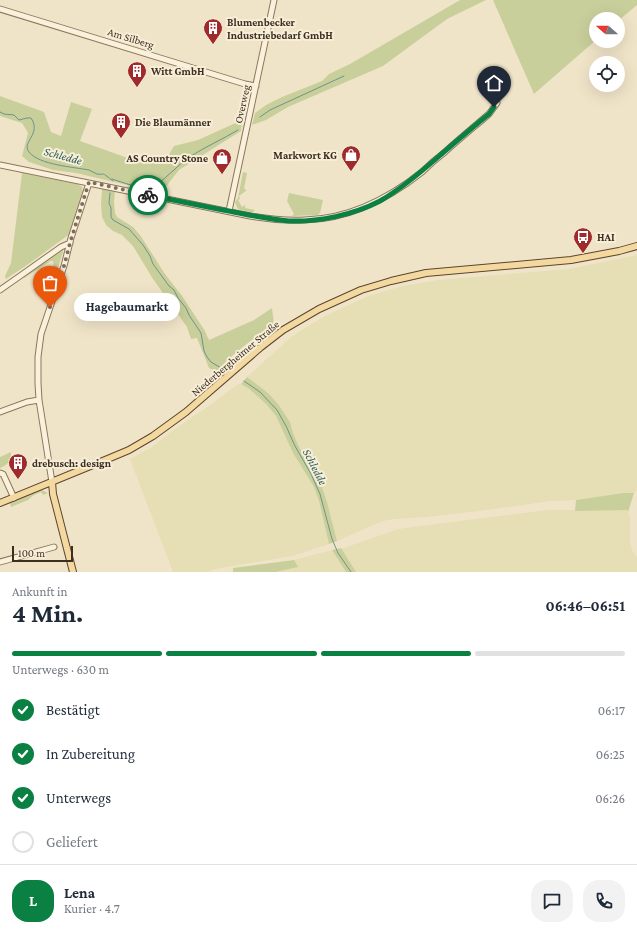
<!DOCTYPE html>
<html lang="de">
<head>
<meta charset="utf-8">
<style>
	body { margin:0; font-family:"Crimson Pro",serif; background:#f2f2f3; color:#1f2937; height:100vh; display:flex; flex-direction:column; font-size:15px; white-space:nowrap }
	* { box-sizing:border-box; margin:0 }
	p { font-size:13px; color:#747a83 }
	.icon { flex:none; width:22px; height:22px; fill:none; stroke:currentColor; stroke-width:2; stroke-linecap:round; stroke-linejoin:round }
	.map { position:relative; height:572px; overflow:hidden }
	.side { display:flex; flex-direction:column; background:#fff; flex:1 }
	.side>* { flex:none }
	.needle { width:26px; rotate:291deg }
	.tools { position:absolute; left:589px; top:12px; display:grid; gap:8px }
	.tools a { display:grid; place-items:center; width:36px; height:36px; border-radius:50%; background:#fff; box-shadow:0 4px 16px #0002; font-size:20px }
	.scale { position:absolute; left:12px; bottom:10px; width:61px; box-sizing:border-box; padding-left:4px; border:2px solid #3d2e20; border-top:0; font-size:11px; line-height:14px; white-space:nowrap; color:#3d2e20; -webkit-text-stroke:3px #f7eed8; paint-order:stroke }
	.pin { position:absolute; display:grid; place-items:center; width:34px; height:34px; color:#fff; margin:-41px -17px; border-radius:50% 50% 50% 0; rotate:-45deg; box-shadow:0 0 4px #0007 }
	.pin .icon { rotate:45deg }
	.courier { position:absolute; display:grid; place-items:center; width:40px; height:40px; margin:-20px; border:3px solid #0b8043; border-radius:50%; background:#fff; color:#222; box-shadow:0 1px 5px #0007 }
	.bubble { position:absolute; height:28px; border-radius:14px; background:#fff; box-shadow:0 4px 16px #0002; font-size:13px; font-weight:700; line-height:28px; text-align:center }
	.summary em { font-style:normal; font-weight:700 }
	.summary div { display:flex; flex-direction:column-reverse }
	.summary { display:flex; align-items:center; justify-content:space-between; height:68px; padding:0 12px }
	h1 { font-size:26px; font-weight:700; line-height:30px }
	.bar { display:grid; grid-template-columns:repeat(4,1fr); gap:6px 4px; align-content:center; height:48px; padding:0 12px }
	.bar i { height:5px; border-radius:3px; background:#e0e1e3 }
	.bar .current { background:#0b8043 }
	.bar p { grid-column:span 4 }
	.line { display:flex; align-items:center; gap:10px; padding:0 12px; border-top:1px solid #e0e1e3 }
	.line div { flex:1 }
	.round { display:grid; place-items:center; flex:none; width:42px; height:42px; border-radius:16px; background:#f2f2f3 }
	ol { padding:0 12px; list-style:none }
	li { display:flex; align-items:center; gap:12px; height:44px }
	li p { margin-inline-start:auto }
	li .icon { padding:4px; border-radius:50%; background:#0b8043; color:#fff; stroke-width:4 }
	li:last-child { color:#747a83 }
	li i { width:22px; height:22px; border:2px solid #e0e1e3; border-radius:50% }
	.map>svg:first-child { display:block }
</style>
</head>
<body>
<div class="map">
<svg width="637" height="572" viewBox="0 0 637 572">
	<rect width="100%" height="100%" fill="#f0e4c8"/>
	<!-- farmland -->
	<path fill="#e6deb5" d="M 637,255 L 637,490 L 634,493 L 623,493 L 576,500 L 550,501 L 479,511 L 426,517 L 395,519 L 383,521 L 371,526 L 337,541 L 327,502 L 319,478 L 299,447 L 293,433 L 290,422 L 278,404 L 268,393 L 247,377 L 290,338 L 308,326 L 329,314 L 371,295 L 403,286 L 438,280 L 569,269 Z
		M 238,384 L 241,384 L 248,388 L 266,404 L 276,416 L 293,453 L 314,487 L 319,501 L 329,544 L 292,556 L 215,569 L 208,572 L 173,572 L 130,459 L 152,447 L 172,431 L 213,403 Z
		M 547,510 L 627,510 L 630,516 L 630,542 L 632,550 L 637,557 L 637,572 L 356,572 L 341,549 L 398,529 Z
		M 332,550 L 346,572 L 276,572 L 297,567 L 294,560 Z"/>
	<!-- green -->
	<path fill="#c9cf9b" d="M 460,0 L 486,0 L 447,19 L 383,66 L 288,107 L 266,120 L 252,125 L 255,113 L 266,105 L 282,97 L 322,81 L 329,74 L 350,64 Z
		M 493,0 L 637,0 L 637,5 L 618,21 L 618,19 L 596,19 L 596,40 L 534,94 Z
		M 0,96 L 44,112 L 51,132 L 61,136 L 71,102 L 92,109 L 80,141 L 142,163 L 164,163 L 174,146 L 198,140 L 242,120 L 241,131 L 179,170 L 161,193 L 76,173 L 53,170 L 29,162 L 22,156 L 28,133 L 22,123 L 0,116 Z
		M 243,172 L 247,173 L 244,189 L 247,190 L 239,196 L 240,199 L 238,200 L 242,207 L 245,205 L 245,208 L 255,210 L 252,213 L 241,210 L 238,209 L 236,205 L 235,202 L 238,198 Z
		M 22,173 L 77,184 L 82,187 L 83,192 L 71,233 L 30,263 L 6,279 L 5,276 L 11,263 Z
		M 102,189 L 115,191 L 114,202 L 115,213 L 117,217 L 133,227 L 140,235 L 165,274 L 182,296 L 205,331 L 209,340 L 254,320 L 272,308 L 274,324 C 255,338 231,354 217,372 L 209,368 L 197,338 L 191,339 L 187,327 L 153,279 L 133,246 L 122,235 L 113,231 L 106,225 L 102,217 L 101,204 Z
		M 289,193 L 323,200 L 320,213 L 318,215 L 292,216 L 294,214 L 287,201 Z
		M 63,249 L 63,252 L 54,280 L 55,275 L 53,261 L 51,261 L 24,278 L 23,276 L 60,250 Z
		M 247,377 L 268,393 L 278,404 L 290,422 L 293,433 L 299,447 L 319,478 L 327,502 L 337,541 L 329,544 L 319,501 L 314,487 L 293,453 L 276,416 L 266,404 L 248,388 L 241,384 Z
		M 11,452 C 11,461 8,465 0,468 L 0,457 Z
		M 42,490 L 48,493 L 43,495 L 41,492 L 34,495 L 28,500 L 11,507 L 10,503 Z
		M 623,493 L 634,493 L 628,512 L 627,510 L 575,511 L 576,500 Z
		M 341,548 L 356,572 L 346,572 L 332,550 Z
		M 294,560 L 298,567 L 276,572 L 233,572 L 233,568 Z"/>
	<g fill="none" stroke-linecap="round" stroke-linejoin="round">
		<!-- stream -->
		<path stroke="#6f938a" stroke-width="1" d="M 0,112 L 4,114 L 14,115 L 19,120 L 27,118 L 31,118 C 42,134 21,142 29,152 C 39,165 74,167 89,170 C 92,171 94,173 97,174 C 105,175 101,172 108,177 C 110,179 112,180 113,181
			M 260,117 L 270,110 L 344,76
			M 112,179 L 143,189 C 157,188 164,178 174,170 C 179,165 185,160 191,156 C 205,147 223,139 238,130
			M 110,193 L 109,203 L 111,208 L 111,217 L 113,220 L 129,229 L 143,245 L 150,256 L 153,264 L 169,286 L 174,290 L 178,298 L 186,308 L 189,315 L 201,333 L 204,351 L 207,357 L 211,362 L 221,368
			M 244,381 L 260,392 L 277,410 L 286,426 L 295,446 L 311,474 L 320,494 L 332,539 L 338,553 L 351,572"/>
		<!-- minor casing -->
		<g stroke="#8d765c" stroke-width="7">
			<path id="minor" d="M 0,9 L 245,84 L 256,86
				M 0,165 L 250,216 C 268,219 287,221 305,220 C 349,219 388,199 422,172 C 429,165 437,158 445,152 C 459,139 474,127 489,114 L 497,103
				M 229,211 L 274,0
				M 0,290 L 20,276 L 61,247 L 70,243
				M 0,412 L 27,402 L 39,400
				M 0,473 L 3,474 L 14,498
				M 52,482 L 39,400 L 38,383 L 38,357 L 41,334 L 64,266 L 71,238 L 89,183
				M 0,562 L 54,547"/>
		</g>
		<!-- major casing -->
		<g stroke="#5b4430" stroke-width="8">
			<path id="major" d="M 52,482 L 53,494 L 73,572
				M 0,503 L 110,458 L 129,450 L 153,436 L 186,412 L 261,347 L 283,330 L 319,309 L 361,290 L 391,281 L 426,273 L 571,260 L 619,251 L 637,246"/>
		</g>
		<!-- minor -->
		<use href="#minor" stroke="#faf1dc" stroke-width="5"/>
		<!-- major -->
		<use href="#major" stroke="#f3d9a0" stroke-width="6"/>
	</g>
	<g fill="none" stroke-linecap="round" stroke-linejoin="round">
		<!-- done -->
		<path stroke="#7c6e5b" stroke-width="4" stroke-dasharray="0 7.2" d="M 50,307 L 64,266 L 70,243 L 89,182 L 148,195"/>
		<!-- route -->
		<path stroke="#0b8043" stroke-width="5" d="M 148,195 C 173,200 198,205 223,210 C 245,214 266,219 289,221 C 319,222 353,215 380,201 C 404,187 424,169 445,151 C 459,139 474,126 489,114 L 494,107"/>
	</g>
	<!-- icons -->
	<defs>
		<g id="building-pin" transform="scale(1)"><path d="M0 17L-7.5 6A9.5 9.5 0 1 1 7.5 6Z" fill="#9e2a2b" stroke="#f7eed8"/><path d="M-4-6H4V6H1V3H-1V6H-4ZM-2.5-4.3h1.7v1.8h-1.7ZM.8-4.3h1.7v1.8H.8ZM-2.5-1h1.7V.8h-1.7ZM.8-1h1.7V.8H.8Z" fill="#fff"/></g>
		<g id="shop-pin" transform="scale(1)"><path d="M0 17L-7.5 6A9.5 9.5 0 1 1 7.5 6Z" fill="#9e2a2b" stroke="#f7eed8"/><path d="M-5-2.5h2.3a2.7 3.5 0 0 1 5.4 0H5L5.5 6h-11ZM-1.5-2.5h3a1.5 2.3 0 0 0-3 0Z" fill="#fff"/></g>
		<g id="bus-pin" transform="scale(1)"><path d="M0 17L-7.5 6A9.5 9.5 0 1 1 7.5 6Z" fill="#9e2a2b" stroke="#f7eed8"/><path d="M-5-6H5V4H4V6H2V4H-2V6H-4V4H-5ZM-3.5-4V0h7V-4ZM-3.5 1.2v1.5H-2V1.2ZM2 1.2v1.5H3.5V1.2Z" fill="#fff"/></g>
	</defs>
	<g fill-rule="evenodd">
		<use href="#building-pin" x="213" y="28"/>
		<use href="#building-pin" x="137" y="71"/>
		<use href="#building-pin" x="121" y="122"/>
		<use href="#shop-pin" x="351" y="155"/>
		<use href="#shop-pin" x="222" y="158"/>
		<use href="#bus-pin" x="583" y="237"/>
		<use href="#building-pin" x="18" y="463"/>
	</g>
	<g text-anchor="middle" stroke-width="4" stroke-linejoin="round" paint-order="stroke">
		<!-- poi labels -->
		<g font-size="11" font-weight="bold" fill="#3d2e20" stroke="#f7eed8" text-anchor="start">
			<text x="227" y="26">Blumenbecker<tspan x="227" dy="13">Industriebedarf GmbH</tspan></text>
			<text x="151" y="75">Witt GmbH</text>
			<text x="135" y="126">Die Blaumänner</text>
			<text x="337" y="159" text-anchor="end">Markwort KG</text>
			<text x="208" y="162" text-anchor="end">AS Country Stone</text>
			<text x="597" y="241">HAI</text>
			<text x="32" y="467">drebusch: design</text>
		</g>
		<!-- street labels -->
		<g font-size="11" fill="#3d2e20" stroke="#f7eed8">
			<text transform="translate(131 38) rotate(17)" y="4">Am Silberg</text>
			<text transform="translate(242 104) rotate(-78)" y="4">Overweg</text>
			<text transform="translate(235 358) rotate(-40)" y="4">Niederbergheimer Straße</text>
		</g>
		<!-- water labels -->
		<g font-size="12" font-style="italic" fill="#2f5d5a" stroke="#f7eed8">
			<text transform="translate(63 156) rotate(15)" y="4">Schledde</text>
			<text transform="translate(315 467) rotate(63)" y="4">Schledde</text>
		</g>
	</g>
</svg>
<div class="tools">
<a><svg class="needle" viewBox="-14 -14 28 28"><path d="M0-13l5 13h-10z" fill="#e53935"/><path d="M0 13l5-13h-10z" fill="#747a83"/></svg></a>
<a><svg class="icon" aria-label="locate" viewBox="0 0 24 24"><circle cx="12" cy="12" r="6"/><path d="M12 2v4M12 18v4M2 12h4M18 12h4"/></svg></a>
</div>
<div class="scale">100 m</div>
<div class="pin" style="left:50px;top:307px;background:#ea580c"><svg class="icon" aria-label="bag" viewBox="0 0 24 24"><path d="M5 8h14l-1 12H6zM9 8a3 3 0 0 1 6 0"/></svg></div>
<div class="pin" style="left:494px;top:107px;background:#1f2937"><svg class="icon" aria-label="home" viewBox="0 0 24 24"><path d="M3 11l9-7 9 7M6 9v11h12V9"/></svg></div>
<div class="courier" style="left:148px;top:195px"><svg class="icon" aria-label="bike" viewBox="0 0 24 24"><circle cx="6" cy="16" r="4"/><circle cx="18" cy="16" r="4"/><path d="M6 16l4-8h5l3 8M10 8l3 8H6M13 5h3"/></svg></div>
<div class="bubble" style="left:74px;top:293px;width:106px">Hagebaumarkt</div>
</div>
<section class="side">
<div class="summary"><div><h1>4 Min.</h1><p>Ankunft in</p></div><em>06:46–06:51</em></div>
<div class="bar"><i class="current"></i><i class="current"></i><i class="current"></i><i></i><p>Unterwegs · 630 m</p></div>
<ol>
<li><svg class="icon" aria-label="check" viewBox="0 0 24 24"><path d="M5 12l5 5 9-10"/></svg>Bestätigt<p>06:17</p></li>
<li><svg class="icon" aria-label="check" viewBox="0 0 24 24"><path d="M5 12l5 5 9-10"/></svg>In Zubereitung<p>06:25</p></li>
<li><svg class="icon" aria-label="check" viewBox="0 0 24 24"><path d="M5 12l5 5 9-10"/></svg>Unterwegs<p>06:26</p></li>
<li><i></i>Geliefert</li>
</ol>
<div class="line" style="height:72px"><b class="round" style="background:#0b8043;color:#fff">L</b><div><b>Lena</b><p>Kurier · 4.7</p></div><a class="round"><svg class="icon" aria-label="chat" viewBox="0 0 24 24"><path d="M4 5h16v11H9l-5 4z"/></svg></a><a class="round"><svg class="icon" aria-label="phone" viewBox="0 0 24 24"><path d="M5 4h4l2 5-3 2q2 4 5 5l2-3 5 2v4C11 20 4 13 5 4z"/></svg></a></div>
</section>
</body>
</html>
